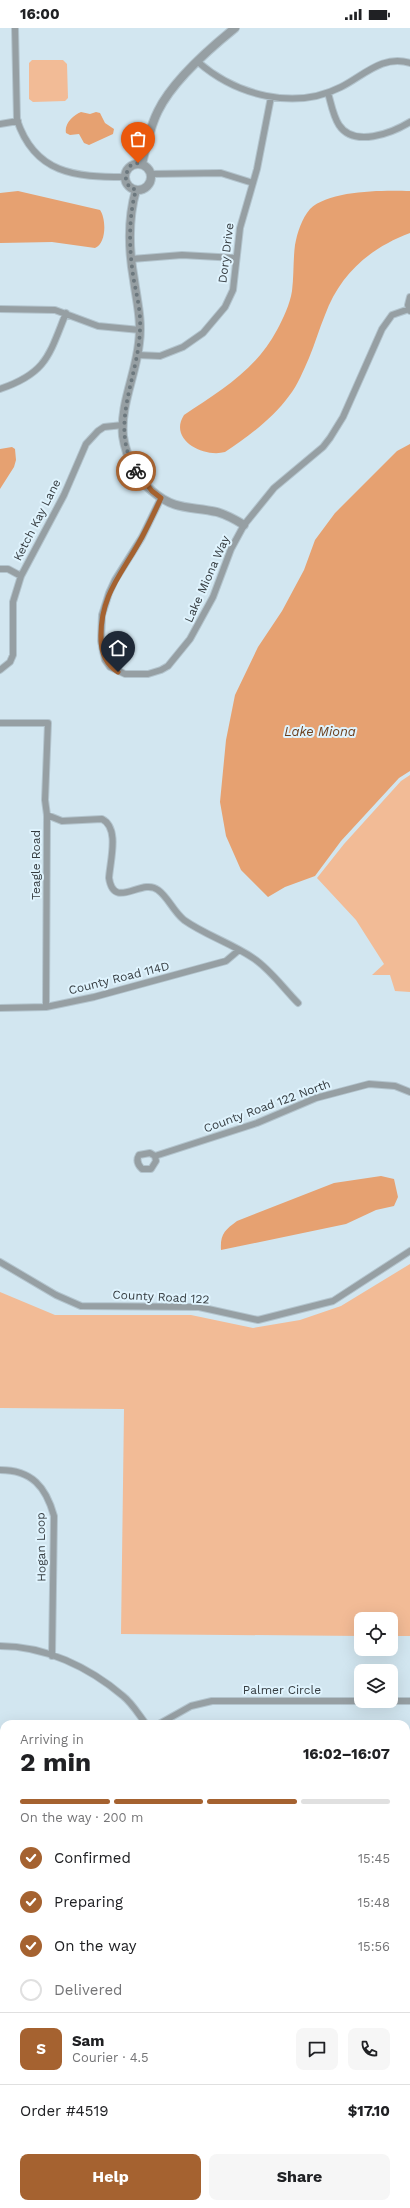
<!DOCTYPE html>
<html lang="en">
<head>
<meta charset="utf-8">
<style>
	body { margin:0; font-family:"Work Sans",sans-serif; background:#f6f6f6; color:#202124; height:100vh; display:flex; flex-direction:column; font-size:15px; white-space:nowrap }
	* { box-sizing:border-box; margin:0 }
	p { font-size:13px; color:#757577 }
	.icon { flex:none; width:22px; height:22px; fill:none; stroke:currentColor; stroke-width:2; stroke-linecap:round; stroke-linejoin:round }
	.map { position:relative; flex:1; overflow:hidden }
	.details { position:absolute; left:0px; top:1692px; width:410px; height:488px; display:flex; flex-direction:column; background:#fff; border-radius:12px 12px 0 0; box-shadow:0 4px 16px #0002 }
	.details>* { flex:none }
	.controls { position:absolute; left:354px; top:1584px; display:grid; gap:8px }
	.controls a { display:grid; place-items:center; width:44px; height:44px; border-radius:8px; background:#fff; box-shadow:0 4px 16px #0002; font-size:20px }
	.pin { position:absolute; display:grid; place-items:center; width:34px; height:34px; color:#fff; margin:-41px -17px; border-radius:50% 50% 50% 0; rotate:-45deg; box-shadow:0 0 4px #0007 }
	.pin .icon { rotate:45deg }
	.courier { position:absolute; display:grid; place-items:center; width:40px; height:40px; margin:-20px; border:3px solid #a56230; border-radius:50%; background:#fff; color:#222; box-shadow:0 1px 5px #0007 }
	.head em { font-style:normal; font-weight:700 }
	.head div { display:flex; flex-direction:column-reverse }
	.head { display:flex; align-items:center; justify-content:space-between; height:68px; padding:0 20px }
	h1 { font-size:26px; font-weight:700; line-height:30px }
	.bar { display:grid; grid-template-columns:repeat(4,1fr); gap:6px 4px; align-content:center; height:48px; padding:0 20px }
	.bar i { height:5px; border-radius:3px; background:#e0e0e0 }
	.bar .selected { background:#a56230 }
	.bar p { grid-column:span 4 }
	.line { display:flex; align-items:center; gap:10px; padding:0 20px; border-top:1px solid #e0e0e0 }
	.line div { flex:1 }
	.round { display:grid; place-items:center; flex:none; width:42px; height:42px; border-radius:8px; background:#f6f6f6 }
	ol { padding:0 20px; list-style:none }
	li { display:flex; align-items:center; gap:12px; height:44px }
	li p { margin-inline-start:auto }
	li .icon { padding:4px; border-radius:50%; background:#a56230; color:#fff; stroke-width:4 }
	li:last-child { color:#757577 }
	li i { width:22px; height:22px; border:2px solid #e0e0e0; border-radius:50% }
	.primary-button { display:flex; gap:8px; margin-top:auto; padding:8px 20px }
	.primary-button a { flex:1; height:46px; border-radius:8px; background:#a56230; color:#fff; font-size:16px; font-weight:700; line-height:46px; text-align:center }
	.primary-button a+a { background:#f6f6f6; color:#202124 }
	.status { display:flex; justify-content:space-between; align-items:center; height:28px; padding:0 20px; background:#fff; direction:ltr }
	.status svg { height:11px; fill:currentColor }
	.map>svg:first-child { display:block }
</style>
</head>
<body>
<div class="status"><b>16:00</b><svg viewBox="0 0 49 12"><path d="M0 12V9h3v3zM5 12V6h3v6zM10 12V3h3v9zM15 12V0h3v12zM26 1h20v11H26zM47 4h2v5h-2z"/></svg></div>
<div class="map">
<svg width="410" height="2180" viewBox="0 0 410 2180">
	<rect width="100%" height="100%" fill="#d2e6f0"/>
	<!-- green -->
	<path fill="#f2bb96" d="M 32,32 L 63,32 L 67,36 L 68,70 L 65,73 L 33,74 L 29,71 L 29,35 Z
		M 410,747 L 410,964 L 395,963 L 390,947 L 372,947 L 384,936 L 356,892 L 317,850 L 344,816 L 401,753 Z
		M 410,1236 L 410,1608 L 391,1608 L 391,1591 L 361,1591 L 361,1608 L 121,1606 L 124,1381 L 0,1380 L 0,1264 L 55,1287 L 191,1287 L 253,1300 L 300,1292 L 341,1278 Z
		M 406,2062 L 410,2062 L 410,2180 L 339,2180 L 336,2176 L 406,2176 Z"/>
	<!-- water -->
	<path fill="#e6a171" d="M 81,84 L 90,86 L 96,84 L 100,85 L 105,95 L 114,101 L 113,106 L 89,117 L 84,115 L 79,106 L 70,107 L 66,105 C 64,96 73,87 81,84 Z
		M 18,163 L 100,182 C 106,190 107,215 95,220 L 52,214 L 0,215 L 0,165 Z
		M 410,163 L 410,205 C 370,220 340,246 325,287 C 319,301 315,316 309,330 C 303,343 298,357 289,368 C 273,390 248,409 225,424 C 204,430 168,412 184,387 C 220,363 256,342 277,302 C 283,291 290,276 292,263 C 294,248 293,232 295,217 C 297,205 302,190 310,181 C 329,162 384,162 410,163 Z
		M 410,416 L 410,743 L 399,750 L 341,813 L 315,848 L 285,859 L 268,869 L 241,842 L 226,808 L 220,774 L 226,712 L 235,667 L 258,619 L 282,583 L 304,542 L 315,512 L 335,485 L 397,423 Z
		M 12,419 L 15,421 L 16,432 L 14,439 L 0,461 L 0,421 Z
		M 381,1148 L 394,1151 L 398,1169 L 394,1178 L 376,1182 L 346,1196 L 221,1222 C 220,1206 225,1202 237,1193 L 334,1155 Z
		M 406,1709 L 410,1711 L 410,1783 L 406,1779 Z
		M 406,1809 L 410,1811 L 410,1867 L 406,1865 Z"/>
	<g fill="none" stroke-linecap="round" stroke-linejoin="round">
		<!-- minor casing -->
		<g stroke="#b3c4cd" stroke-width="8">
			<path id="minor" d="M 15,0 L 17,92 C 35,146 75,149 125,149
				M 198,34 C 236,67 294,83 341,59 C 363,48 383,26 410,35
				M 328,65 C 331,75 333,88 339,97 C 354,120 392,105 410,94
				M 0,96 L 18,93
				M 151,146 L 221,145 L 253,155
				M 132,231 L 182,227 L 236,230
				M 410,269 L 408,277 L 410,283
				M 0,281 L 55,282 L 98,298 L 140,302
				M 137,327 L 160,328 L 183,319 L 203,305 L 225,279 L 233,262 L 240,200 L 257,141 L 271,69
				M 0,361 C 47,345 49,327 66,285
				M 161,470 L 142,509 L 115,552 L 109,565 L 102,587 L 101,613 L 105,632 L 110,639 L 125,646 L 148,646 L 161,642 L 168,638 L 190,611 L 213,569 L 231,521 L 244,497 L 274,460 L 323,419 L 330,410 L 343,389 L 382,301 L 392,287 L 409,281
				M 0,541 L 8,541 L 21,548
				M 0,642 L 10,634 L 13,627 L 13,574 L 21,548 L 64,467 L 86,416 L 98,403 L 104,399 L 123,397
				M 0,695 L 48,695 L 45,772 L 47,787 L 46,979
				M 47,787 L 62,793 L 102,791 C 120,800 110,833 109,850 C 114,883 142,849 158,862 C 168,869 173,883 184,892 C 205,907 231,915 253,930 C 270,941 284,961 298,975
				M 0,980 L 46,979 L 94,969 L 226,933 L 239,922
				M 155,1128 L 156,1133 L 151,1141 L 142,1141 C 138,1137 136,1132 139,1127 L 150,1125 L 155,1128 L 257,1095 L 316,1070 L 369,1056 L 395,1058 L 410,1064
				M 0,1234 L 56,1267 L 81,1278 L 199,1279 L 258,1292 L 333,1273 L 410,1223
				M 0,1442 C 32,1442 46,1459 54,1488 L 52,1628
				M 0,1618 C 45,1618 89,1639 123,1668 C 132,1675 139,1687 146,1696
				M 159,1696 L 191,1678 L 212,1673 L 410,1673
				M 0,1865 L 4,1867
				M 0,1998 L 4,1998
				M 406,1999 L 410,1999
				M 0,2105 L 4,2105
				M 211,2176 L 211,2180
				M 289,2176 L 289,2180
				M 18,2180 L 18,2176"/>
		</g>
		<!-- tertiary casing -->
		<g stroke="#b3c4cd" stroke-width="10">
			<path id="tertiary" d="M125 149a13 13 0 1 1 26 0a13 13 0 1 1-26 0Z
				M 142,136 C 146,118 150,99 158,83 C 173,52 209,21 235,0
				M 136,162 C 128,190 129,224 134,252 C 137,274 142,293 139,315 C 136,346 120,377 123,408 C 126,428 136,450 152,463 C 175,483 191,478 217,484 C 227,487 236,492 244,497"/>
		</g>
		<!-- minor -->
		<use href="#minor" stroke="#969fa3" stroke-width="6"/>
		<!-- tertiary -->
		<use href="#tertiary" stroke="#969fa3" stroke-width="8"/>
	</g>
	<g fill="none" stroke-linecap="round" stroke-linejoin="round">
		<!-- done -->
		<path stroke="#6c787e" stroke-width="4" stroke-dasharray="0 7.2" d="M 136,443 C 108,397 139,349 140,301 C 141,284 137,269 134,253 C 129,224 128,190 136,162 L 129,159 L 125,148 L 130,138 L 138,135"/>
		<!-- route -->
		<path stroke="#a56230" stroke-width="5" d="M 118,644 C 105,636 101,624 101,610 C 100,566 123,545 142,509 C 149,496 155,483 161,470 L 152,463 L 136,443"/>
	</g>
	<g text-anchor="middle" stroke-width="4" stroke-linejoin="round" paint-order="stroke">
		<!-- street labels -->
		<g font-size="12" fill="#353c40" stroke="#dff3fd">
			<text transform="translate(226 225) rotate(-83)" y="4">Dory Drive</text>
			<text transform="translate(37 492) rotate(-63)" y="4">Ketch Kay Lane</text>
			<text transform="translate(207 551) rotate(-66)" y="4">Lake Miona Way</text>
			<text transform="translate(36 837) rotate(-90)" y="4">Teagle Road</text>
			<text transform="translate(119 950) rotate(-14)" y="4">County Road 114D</text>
			<text transform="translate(267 1078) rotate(-20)" y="4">County Road 122 North</text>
			<text transform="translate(161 1269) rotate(3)" y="4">County Road 122</text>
			<text transform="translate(41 1519) rotate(-91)" y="4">Hogan Loop</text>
			<text x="282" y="1666">Palmer Circle</text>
		</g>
		<!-- water labels -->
		<g font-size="13" font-style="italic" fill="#6c3e1b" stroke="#dff3fd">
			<text x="320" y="708">Lake Miona</text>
		</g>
	</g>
</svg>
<div class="controls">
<a><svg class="icon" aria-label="locate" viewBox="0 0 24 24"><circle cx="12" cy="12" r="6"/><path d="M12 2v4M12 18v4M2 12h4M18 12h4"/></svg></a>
<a><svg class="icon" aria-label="layers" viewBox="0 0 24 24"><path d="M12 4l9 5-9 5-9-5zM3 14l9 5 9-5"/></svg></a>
</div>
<div class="pin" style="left:138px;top:135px;background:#ea580c"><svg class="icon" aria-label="bag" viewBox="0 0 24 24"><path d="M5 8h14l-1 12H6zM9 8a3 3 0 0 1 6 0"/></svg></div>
<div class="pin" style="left:118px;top:644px;background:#1f2937"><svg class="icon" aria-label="home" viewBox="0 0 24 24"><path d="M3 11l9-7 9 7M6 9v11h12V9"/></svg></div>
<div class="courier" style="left:136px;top:443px"><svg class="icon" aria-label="bike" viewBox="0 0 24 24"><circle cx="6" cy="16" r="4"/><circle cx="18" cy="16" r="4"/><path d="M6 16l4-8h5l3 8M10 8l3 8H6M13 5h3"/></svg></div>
<section class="details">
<div class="head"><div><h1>2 min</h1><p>Arriving in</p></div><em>16:02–16:07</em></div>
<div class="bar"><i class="selected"></i><i class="selected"></i><i class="selected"></i><i></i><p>On the way · 200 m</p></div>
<ol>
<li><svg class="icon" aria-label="check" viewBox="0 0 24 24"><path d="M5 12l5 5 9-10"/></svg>Confirmed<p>15:45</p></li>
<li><svg class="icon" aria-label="check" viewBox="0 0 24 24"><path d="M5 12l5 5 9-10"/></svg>Preparing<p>15:48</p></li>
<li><svg class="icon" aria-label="check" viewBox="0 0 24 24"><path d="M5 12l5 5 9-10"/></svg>On the way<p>15:56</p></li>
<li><i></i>Delivered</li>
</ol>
<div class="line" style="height:72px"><b class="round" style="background:#a56230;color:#fff">S</b><div><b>Sam</b><p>Courier · 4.5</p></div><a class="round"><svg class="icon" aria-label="chat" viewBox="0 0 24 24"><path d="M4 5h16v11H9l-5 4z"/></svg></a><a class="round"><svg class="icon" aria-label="phone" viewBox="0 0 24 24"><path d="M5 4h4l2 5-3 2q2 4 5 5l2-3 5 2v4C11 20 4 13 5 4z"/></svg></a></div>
<div class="line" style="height:52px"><div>Order #4519</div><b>$17.10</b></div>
<div class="primary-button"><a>Help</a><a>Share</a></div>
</section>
</div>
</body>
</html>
